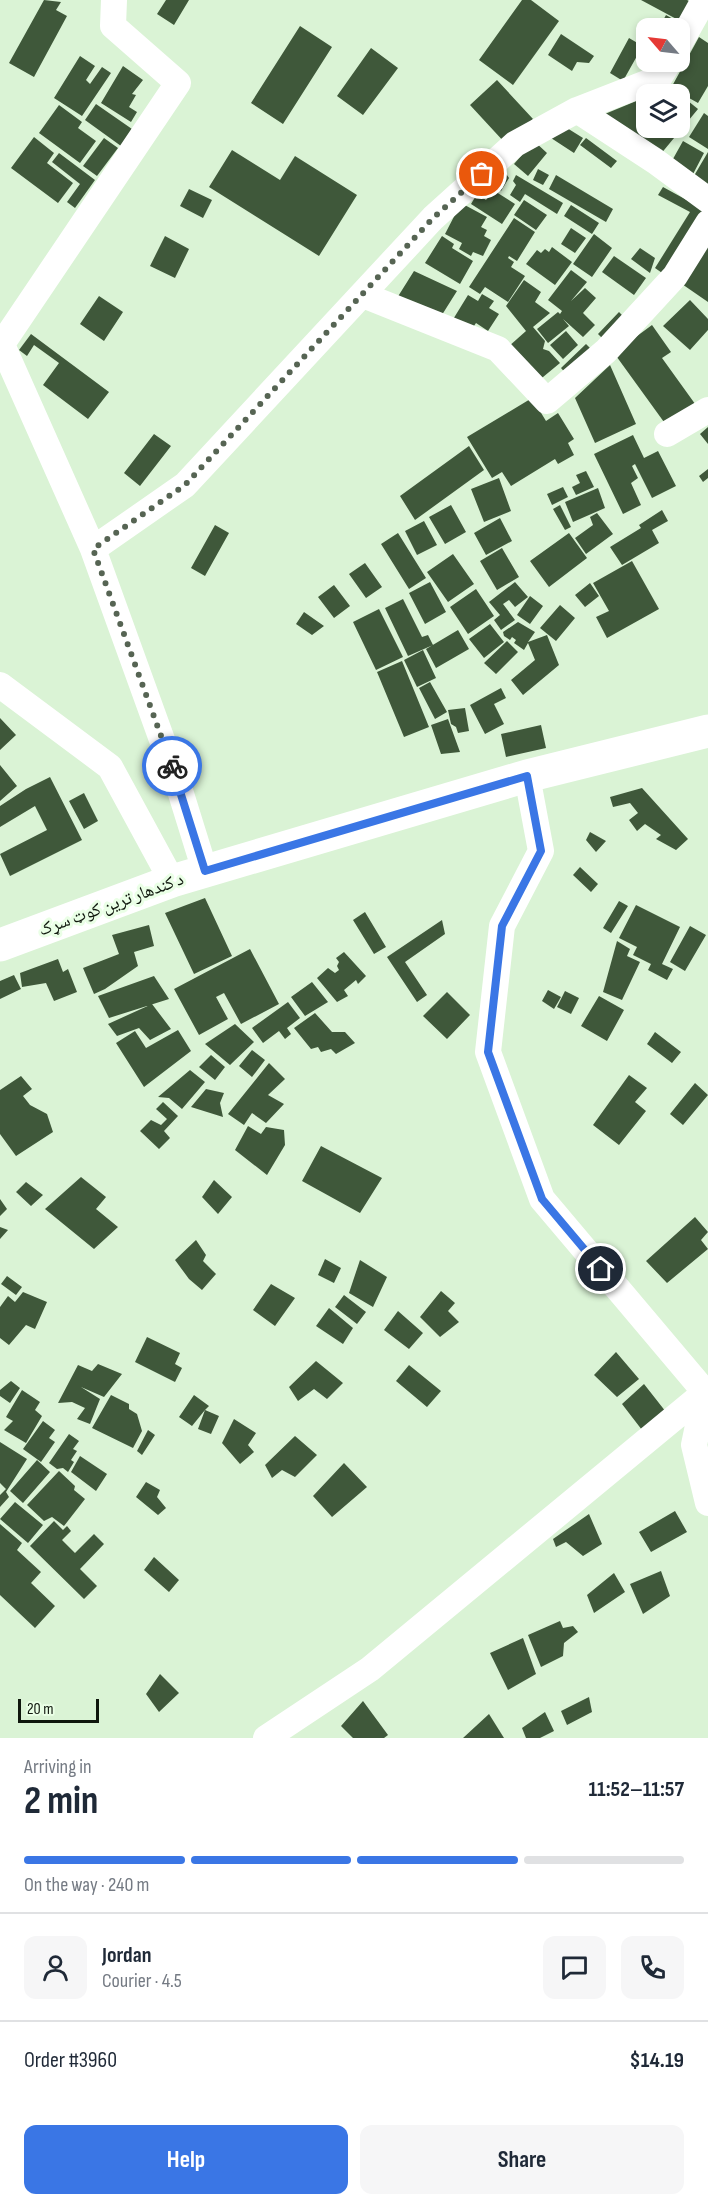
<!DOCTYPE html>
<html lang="en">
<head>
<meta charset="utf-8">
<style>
	body { margin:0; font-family:"Sofia Sans Condensed","Noto Naskh Arabic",sans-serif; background:#f6f6f7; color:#1f2937; height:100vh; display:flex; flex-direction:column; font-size:22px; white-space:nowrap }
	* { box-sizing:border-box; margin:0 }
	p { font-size:20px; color:#747a83 }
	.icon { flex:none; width:33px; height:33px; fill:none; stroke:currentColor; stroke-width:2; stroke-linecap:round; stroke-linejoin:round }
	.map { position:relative; height:1738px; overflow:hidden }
	.panel { display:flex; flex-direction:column; background:#fff; flex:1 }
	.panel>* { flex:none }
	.needle { width:39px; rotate:298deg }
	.controls { position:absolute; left:636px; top:18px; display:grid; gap:12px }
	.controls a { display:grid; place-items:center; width:54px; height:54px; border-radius:12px; background:#fff; box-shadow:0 3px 9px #0003; font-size:30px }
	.scale { position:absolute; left:18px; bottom:15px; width:81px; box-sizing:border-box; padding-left:6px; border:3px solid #0f170d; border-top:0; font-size:16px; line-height:21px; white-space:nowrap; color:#0f170d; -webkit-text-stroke:4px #eaffe6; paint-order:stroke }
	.pin { position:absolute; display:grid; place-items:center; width:51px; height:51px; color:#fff; margin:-26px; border:3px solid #fff; border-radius:50%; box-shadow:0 2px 6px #0007 }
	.courier { position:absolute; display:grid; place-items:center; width:60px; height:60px; margin:-30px; border:4px solid #3a76e5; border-radius:50%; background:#fff; color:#222; box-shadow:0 2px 8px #0007 }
	.head em { font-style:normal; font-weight:700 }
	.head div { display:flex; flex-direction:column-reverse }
	.head { display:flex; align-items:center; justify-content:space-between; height:102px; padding:0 24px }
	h1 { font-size:39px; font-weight:700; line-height:45px }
	.bar { display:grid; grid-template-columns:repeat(4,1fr); gap:9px 6px; align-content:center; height:72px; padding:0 24px }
	.bar i { height:8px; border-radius:4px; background:#e0e1e3 }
	.bar .selected { background:#3a76e5 }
	.bar p { grid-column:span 4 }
	.line { display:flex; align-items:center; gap:15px; padding:0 24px; border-top:2px solid #e0e1e3 }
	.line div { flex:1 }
	.round { display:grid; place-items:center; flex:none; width:63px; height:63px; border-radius:12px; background:#f6f6f7 }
	.cta { display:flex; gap:12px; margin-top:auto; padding:12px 24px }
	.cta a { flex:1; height:69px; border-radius:12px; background:#3a76e5; color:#fff; font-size:24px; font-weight:700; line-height:69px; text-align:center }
	.cta a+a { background:#f6f6f7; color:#1f2937 }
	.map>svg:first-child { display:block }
</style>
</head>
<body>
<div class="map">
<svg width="708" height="1738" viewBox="0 0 708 1738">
	<rect width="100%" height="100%" fill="#daf3d5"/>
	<!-- building -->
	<path fill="#3f583a" d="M 44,0 L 61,2 L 56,10 L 67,16 L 34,77 L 9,63 Z
		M 166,0 L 189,0 L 174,25 L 157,14 Z
		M 522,0 L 531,0 L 559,21 L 513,85 L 479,60 Z
		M 641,0 L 687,0 L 693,3 L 682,22 Z
		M 666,15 L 682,24 L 679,28 L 664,28 L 660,26 Z
		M 300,26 L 332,47 L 283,124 L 251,103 Z
		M 561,34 L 594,56 L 589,63 L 577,62 L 572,71 L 548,55 Z
		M 699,37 L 708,43 L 708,86 L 698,103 L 673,89 L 698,109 L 655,161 L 600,116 L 646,97 L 646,128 L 680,128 L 680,94 L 654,94 L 671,88 Z
		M 629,38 L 646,48 L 641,58 L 637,56 L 623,81 L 610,73 Z
		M 371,48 L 398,68 L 363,115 L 337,96 Z
		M 80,56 L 95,66 L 86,80 L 90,84 L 102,67 L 111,73 L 82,116 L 54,98 Z
		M 123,66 L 143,80 L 132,94 L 136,95 L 129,107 L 137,112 L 131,122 L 101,103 Z
		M 497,80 L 533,119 L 506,144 L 470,105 Z
		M 96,104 L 132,129 L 121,146 L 85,120 Z
		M 59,105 L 82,122 L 78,128 L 96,141 L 80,163 L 39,133 Z
		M 704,113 L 708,116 L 708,149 L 689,137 Z
		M 567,128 L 583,138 L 574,153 L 551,138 Z
		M 34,137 L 54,153 L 47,163 L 73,183 L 58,203 L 11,168 Z
		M 104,138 L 118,148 L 97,176 L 83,166 Z
		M 586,138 L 617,161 L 611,168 L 580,145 Z
		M 534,141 L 547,153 L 528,176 L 514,164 Z
		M 683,141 L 704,153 L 691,178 L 669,166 Z
		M 232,150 L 280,180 L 295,156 L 357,195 L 319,256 L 209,187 Z
		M 708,152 L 708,198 L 688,186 Z
		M 59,153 L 95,180 L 75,208 L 67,202 L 80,184 L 52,162 Z
		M 502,168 L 509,178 L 501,191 L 490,176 Z
		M 538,169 L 549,175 L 543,185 L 533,180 Z
		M 516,175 L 563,203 L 557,214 L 525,194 L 520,202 L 510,195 L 516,185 L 513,181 Z
		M 556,175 L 613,209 L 606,222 L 549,189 Z
		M 663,187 L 705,210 L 665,275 L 655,268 L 690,212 L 658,195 Z
		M 189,189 L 212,200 L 203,218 L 180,206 Z
		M 493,190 L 515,204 L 502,224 L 471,204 L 477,194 L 486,200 Z
		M 524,200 L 547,215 L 536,230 L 514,215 Z
		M 461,203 L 487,217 L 481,227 L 487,230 L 484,236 L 491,240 L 483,256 L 473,252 L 471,256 L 459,249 L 462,243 L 445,234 Z
		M 571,205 L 599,223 L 592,234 L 564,216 Z
		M 514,218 L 535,232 L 517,261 L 509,256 L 508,258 L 514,262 L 511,267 L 525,276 L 508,302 L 485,287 L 480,294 L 469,287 Z
		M 571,228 L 586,238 L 575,253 L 561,244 Z
		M 594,234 L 612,248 L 592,277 L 573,264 Z
		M 165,236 L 189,249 L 175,278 L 150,266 Z
		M 442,236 L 454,244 L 452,248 L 473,261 L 460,284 L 425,263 Z
		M 708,242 L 708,302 L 679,282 Z
		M 552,247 L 572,262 L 555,285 L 526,264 L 537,250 L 541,253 L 545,249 L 549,252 Z
		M 640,248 L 655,258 L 650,273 L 631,259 Z
		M 614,256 L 646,278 L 634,295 L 602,272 Z
		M 571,270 L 587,282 L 571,301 L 585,288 L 596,298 L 583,313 L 595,325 L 583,337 L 563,319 L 569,326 L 548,343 L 537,329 L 558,312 L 560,314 L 562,311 L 548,300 Z
		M 414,271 L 457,291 L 440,318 L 397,298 Z
		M 524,280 L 541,292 L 535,302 L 550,313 L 533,327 L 545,341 L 543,349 L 549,351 L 560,363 L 537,382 L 507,348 L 526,331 L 506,306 Z
		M 482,294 L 494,301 L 489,308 L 499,314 L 488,331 L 476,323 L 470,332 L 452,321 L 468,295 L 478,301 Z
		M 99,296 L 123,312 L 104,341 L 80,324 Z
		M 690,300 L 708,319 L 708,330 L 690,350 L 663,326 Z
		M 619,312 L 628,321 L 606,342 L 598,334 Z
		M 652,325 L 671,352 L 662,358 L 698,408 L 669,429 L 614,353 Z
		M 566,331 L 578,345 L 563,359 L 550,345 Z
		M 31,334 L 109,392 L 88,419 L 43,385 L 59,363 L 34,345 L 27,356 L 19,350 Z
		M 586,344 L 594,352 L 568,376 L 561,368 Z
		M 610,365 L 636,424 L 595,443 L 575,398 Z
		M 532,398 L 546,421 L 558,413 L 574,439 L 568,443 L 574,455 L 558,464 L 555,459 L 511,486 L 502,472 L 492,478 L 467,437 Z
		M 708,427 L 708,444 L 700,434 Z
		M 154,434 L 171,446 L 140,486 L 124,473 Z
		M 633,435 L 644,458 L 658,451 L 676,486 L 652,498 L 635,464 L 632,466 L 638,478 L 631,483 L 641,505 L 623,514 L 594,454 Z
		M 469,446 L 484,470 L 415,520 L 400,496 Z
		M 708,469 L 708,478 L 703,482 L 699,476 Z
		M 586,471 L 594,487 L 576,495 L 572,487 L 580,483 L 576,475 Z
		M 499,478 L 511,511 L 484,522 L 471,489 Z
		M 563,487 L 568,497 L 552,505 L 547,494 Z
		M 598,488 L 605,508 L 573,522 L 565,502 Z
		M 451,505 L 466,532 L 445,544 L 429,517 Z
		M 560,505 L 571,527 L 565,530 L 553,509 Z
		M 662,510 L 668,521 L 652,530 L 659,543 L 622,565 L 610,547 L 641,528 L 639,525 Z
		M 597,513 L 613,534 L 586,554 L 575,538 L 593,525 L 590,517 Z
		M 500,518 L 512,541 L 486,555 L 474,533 Z
		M 424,521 L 437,545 L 417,555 L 405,531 Z
		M 215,525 L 229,533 L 205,576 L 191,568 Z
		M 398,533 L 426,578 L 409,589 L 381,544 Z
		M 569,533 L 587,558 L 549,587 L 530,561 Z
		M 502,548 L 519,577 L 497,590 L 480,561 Z
		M 453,554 L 474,584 L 448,602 L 427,572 Z
		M 632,561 L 659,609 L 607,638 L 596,617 L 609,611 L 593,583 Z
		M 365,563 L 382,587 L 366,598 L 349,574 Z
		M 430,582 L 446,612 L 425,624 L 409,593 Z
		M 515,582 L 528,597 L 515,607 L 509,600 L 503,604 L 515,620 L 501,630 L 494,620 L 500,615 L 489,602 Z
		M 590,583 L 599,596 L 585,607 L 575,595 Z
		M 334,585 L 350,606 L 334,618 L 318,597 Z
		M 476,589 L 494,616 L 468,634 L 450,607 Z
		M 530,596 L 543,606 L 530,624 L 517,615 Z
		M 403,599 L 422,637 L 428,635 L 433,645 L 408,656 L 385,608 Z
		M 560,605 L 575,618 L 556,641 L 540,628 Z
		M 379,609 L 403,657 L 376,670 L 353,622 Z
		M 304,612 L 324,626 L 312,635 L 296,624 Z
		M 518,622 L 535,632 L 528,642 L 547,635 L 559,665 L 523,695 L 511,680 L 535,660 L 528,643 L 524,650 L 514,643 L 516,640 L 512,637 L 510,640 L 504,636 L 503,632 Z
		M 490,624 L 504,642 L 484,658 L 469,639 Z
		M 458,630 L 469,649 L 436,668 L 426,649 Z
		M 507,641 L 518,652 L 496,674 L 484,663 Z
		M 423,650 L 436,678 L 417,687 L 404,660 Z
		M 402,661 L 429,727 L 404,737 L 377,672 Z
		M 430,682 L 447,712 L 435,719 L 419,688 Z
		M 501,688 L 506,698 L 494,704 L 504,724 L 485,734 L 470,705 Z
		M 465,708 L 469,731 L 458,733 L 456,727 L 451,724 L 448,710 Z
		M 0,718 L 16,735 L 0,750 Z
		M 448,719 L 460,752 L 441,754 L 431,725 Z
		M 541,725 L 546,748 L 506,757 L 501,734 Z
		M 0,765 L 17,786 L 0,801 Z
		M 50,777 L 82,840 L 10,876 L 0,854 L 47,830 L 35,806 L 0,827 L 0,806 L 26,789 Z
		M 642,788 L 688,839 L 676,850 L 656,839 L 661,835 L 645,824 L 637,831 L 629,820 L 638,813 L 630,803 L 613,807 L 610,797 Z
		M 84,793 L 98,821 L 84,829 L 69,801 Z
		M 590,832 L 606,841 L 596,852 L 586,840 Z
		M 580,867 L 598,884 L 591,892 L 573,875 Z
		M 205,898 L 232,956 L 194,974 L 165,913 Z
		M 619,901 L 628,906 L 611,933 L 603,928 Z
		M 636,905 L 680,927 L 662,964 L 673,969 L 667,980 L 648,970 L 651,964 L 633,955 L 637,947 L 619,938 Z
		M 365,912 L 386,947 L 374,954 L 353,920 Z
		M 442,920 L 445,934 L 405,962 L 427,995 L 417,1002 L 387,957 Z
		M 149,925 L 154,946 L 134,952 L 138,966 L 105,989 L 94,994 L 83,968 L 119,954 L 112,935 Z
		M 690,926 L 706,935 L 685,971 L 670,962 Z
		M 617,941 L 630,949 L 627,956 L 640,962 L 622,1000 L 603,992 Z
		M 250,949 L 279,1004 L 241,1024 L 224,993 L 216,997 L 228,1019 L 199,1035 L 174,989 Z
		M 344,952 L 366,976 L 358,984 L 356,980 L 344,990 L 348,996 L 337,1002 L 317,978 L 328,968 L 335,973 L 339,970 L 337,966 L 339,962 L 336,958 Z
		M 58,959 L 63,972 L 68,969 L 77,992 L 54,1001 L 46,983 L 22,987 L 20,973 Z
		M 14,975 L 21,989 L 0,999 L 0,981 Z
		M 154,976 L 169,999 L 109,1018 L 98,996 Z
		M 312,982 L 328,1002 L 305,1016 L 291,997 Z
		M 548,990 L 561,997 L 554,1009 L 542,1001 Z
		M 565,991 L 579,998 L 571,1014 L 557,1007 Z
		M 447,992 L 470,1015 L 447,1039 L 423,1016 Z
		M 599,996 L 624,1010 L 607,1041 L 581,1026 Z
		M 288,1002 L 300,1018 L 287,1028 L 291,1034 L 285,1039 L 279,1031 L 263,1043 L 252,1028 Z
		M 152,1004 L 171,1029 L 150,1040 L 139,1028 L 117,1036 L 108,1024 Z
		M 315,1013 L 332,1032 L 345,1032 L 355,1043 L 336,1054 L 331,1049 L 321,1052 L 318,1047 L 311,1049 L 294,1028 Z
		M 235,1024 L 254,1042 L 230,1065 L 205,1044 Z
		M 178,1030 L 191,1051 L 144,1087 L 116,1043 L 135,1031 L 146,1048 Z
		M 655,1032 L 681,1052 L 672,1063 L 647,1044 Z
		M 252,1050 L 265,1060 L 252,1077 L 239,1066 Z
		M 211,1055 L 225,1067 L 215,1080 L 199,1067 Z
		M 269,1063 L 285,1079 L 268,1095 L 284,1104 L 266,1123 L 252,1113 L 244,1125 L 228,1114 Z
		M 190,1070 L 205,1082 L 182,1109 L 169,1098 L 158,1097 Z
		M 629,1075 L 647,1088 L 635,1102 L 646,1111 L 619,1145 L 593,1125 Z
		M 21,1076 L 32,1089 L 23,1096 L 30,1105 L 47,1114 L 53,1132 L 16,1156 L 0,1134 L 0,1090 Z
		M 695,1083 L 708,1095 L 683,1125 L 670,1114 Z
		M 206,1089 L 224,1093 L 220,1103 L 223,1117 L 191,1107 Z
		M 163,1102 L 178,1116 L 164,1131 L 170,1138 L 159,1149 L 140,1131 L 151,1120 L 161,1125 L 167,1119 L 156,1109 Z
		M 248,1126 L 261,1134 L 266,1127 L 284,1130 L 285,1145 L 267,1175 L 235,1150 Z
		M 321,1146 L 382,1178 L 360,1213 L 302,1181 Z
		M 81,1177 L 106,1197 L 96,1209 L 118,1227 L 94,1249 L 45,1209 Z
		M 214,1180 L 232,1197 L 218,1214 L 202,1197 Z
		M 26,1182 L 43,1195 L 31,1206 L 16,1192 Z
		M 0,1199 L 7,1209 L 0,1216 Z
		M 695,1217 L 708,1232 L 701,1240 L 708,1249 L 667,1283 L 646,1261 Z
		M 0,1227 L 8,1230 L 0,1239 Z
		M 196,1240 L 206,1255 L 203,1261 L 216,1274 L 202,1290 L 189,1279 L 175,1260 Z
		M 325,1259 L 341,1268 L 334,1283 L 318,1275 Z
		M 360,1260 L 387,1277 L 373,1307 L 349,1293 Z
		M 7,1276 L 22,1287 L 16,1295 L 1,1284 Z
		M 271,1284 L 295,1298 L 275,1326 L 253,1310 Z
		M 441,1291 L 455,1303 L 448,1311 L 459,1322 L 440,1337 L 420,1317 Z
		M 23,1292 L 47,1302 L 35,1329 L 26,1325 L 9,1345 L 0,1338 L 0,1307 L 8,1296 L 15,1302 Z
		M 344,1295 L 366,1312 L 357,1324 L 335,1307 Z
		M 329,1308 L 353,1328 L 343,1344 L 316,1326 Z
		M 398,1311 L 423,1333 L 409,1349 L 384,1330 Z
		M 147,1337 L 180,1353 L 175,1364 L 182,1368 L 175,1382 L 135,1362 Z
		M 616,1352 L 639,1379 L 617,1397 L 594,1375 Z
		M 316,1361 L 343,1383 L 327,1399 L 314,1389 L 298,1401 L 289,1387 Z
		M 98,1364 L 122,1374 L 104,1397 L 81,1387 L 100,1399 L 90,1424 L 77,1419 L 85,1408 L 72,1402 L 58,1403 L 78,1365 L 92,1371 Z
		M 409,1365 L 441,1391 L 427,1407 L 396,1381 Z
		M 11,1381 L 20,1388 L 10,1403 L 0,1396 L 0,1390 Z
		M 644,1384 L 666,1412 L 642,1430 L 622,1404 Z
		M 22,1390 L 40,1402 L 35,1410 L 42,1416 L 26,1443 L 4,1430 L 13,1421 L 6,1417 Z
		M 111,1395 L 129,1404 L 129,1409 L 137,1414 L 142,1431 L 133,1448 L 92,1428 Z
		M 194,1395 L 209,1406 L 205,1410 L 219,1416 L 211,1434 L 198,1429 L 205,1410 L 192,1426 L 179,1417 Z
		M 234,1419 L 256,1433 L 248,1445 L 254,1452 L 240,1464 L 222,1443 Z
		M 43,1421 L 55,1430 L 49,1438 L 55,1442 L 41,1462 L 23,1449 Z
		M 148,1430 L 155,1435 L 142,1455 L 137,1451 Z
		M 69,1434 L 79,1441 L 73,1449 L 77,1451 L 71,1460 L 74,1462 L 68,1472 L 63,1468 L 57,1469 L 49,1463 Z
		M 295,1436 L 317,1455 L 295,1477 L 282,1470 L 272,1478 L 265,1465 Z
		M 0,1442 L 27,1459 L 6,1492 L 9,1497 L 0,1507 L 0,1495 L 6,1489 L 0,1483 Z
		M 80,1456 L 107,1474 L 96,1491 L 71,1472 Z
		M 37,1460 L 50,1472 L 23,1503 L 10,1491 Z
		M 344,1463 L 367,1487 L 332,1517 L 313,1496 Z
		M 59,1471 L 75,1486 L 74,1490 L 85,1499 L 64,1526 L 52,1517 L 44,1521 L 27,1505 Z
		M 146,1482 L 160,1490 L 157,1497 L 166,1508 L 158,1515 L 136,1497 Z
		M 15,1502 L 43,1525 L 28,1543 L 0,1519 Z
		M 675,1511 L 687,1532 L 651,1552 L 639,1532 Z
		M 589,1514 L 602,1544 L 583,1556 L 566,1542 L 556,1547 L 553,1539 Z
		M 54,1521 L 63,1530 L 67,1526 L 71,1531 L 62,1540 L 75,1553 L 94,1534 L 104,1544 L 80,1569 L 97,1586 L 84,1599 L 30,1546 Z
		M 0,1524 L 22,1543 L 17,1550 L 41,1572 L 31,1583 L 55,1606 L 35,1628 L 0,1595 Z
		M 154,1557 L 179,1580 L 169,1592 L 144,1570 Z
		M 661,1571 L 670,1596 L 643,1614 L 630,1584 Z
		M 614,1573 L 625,1592 L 594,1613 L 587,1595 Z
		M 560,1621 L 563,1628 L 573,1626 L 578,1632 L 564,1643 L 563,1656 L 541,1667 L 528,1635 Z
		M 523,1638 L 536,1674 L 508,1690 L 490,1653 Z
		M 160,1674 L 179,1693 L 159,1712 L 146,1694 Z
		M 589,1697 L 592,1712 L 567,1725 L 561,1711 Z
		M 363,1701 L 388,1735 L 384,1738 L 353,1738 L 341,1726 Z
		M 545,1712 L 554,1731 L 540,1738 L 526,1738 L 522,1728 Z
		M 489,1714 L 504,1738 L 463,1738 Z"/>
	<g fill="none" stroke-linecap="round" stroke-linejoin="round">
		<!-- minor -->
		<path stroke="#fff" stroke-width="26" d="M 680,43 L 704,0
			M 577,110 L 655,161 L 708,200
			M 363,295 L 498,349 L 547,401 L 606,351 L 675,276 L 708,223
			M 0,340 L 93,549 L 178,784 L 205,871
			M 2,344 L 178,83 L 113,26 L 114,0
			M 667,434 L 708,410
			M 93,549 L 185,485 L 433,218 L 515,144 L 577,110 L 659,78 L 669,62
			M 0,685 L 110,767 L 172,881
			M 527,776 L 541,851 L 502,926 L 488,1052 L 542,1199 L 705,1392 L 694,1445 L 708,1503
			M 266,1738 L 370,1669 L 708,1390"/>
		<!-- primary -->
		<path stroke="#fff" stroke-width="33" d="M 0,945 L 172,881 L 527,776 L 708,731"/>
	</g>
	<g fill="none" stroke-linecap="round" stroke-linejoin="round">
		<!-- done -->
		<path stroke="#566453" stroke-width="6" stroke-dasharray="0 10.8" d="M 172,766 L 93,549 L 185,485 L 433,218 L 482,174"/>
		<!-- route -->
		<path stroke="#3a76e5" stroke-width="8" d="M 172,766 L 205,871 L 527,776 L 541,851 L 502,926 L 488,1052 L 542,1199 L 601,1269"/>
	</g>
	<g text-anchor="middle" stroke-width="6" stroke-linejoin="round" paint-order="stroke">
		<!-- street labels -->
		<g font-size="18" fill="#0f170d" stroke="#eaffe6">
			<text transform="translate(111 904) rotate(-20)" y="6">د کندهار ترين کوټ سړک</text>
		</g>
	</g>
</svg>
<div class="controls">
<a><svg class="needle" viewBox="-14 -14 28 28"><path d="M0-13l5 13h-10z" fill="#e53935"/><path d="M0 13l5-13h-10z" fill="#747a83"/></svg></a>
<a><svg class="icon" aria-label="layers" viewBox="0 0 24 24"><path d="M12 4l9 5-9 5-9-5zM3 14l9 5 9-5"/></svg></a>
</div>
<div class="scale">20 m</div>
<div class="pin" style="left:482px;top:174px;background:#ea580c"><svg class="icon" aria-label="bag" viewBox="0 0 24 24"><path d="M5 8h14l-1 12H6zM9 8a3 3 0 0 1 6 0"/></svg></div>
<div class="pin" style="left:601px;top:1269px;background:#1f2937"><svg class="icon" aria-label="home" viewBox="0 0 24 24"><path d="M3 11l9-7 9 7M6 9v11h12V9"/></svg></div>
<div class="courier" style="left:172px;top:766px"><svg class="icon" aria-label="bike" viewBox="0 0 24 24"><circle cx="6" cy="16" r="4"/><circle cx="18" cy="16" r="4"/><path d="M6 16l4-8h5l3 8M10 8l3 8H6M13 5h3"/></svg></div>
</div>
<section class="panel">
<div class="head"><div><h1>2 min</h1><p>Arriving in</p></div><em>11:52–11:57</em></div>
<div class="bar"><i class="selected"></i><i class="selected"></i><i class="selected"></i><i></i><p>On the way · 240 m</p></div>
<div class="line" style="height:108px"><a class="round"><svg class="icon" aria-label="person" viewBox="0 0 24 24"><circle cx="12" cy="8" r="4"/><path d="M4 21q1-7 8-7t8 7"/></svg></a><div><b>Jordan</b><p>Courier · 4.5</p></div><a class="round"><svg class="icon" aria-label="chat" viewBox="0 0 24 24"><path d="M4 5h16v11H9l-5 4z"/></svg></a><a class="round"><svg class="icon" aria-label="phone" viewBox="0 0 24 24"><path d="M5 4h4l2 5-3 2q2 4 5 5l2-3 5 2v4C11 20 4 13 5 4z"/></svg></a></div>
<div class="line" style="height:78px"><div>Order #3960</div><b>$14.19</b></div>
<div class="cta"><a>Help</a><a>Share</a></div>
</section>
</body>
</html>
